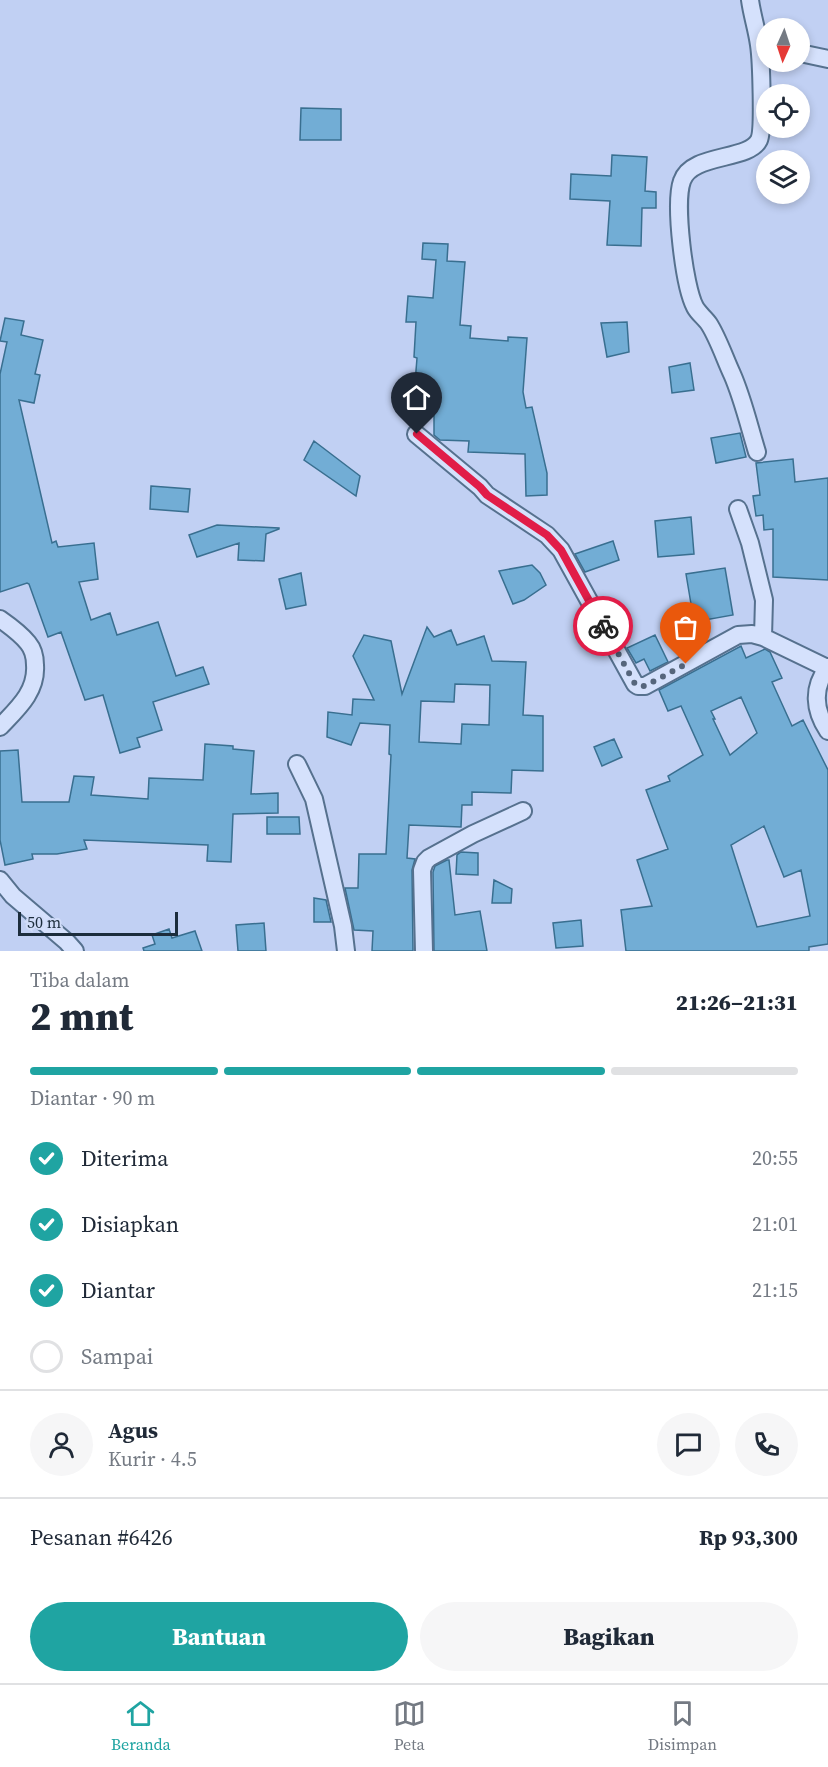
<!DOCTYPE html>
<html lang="id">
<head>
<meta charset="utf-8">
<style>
	body { margin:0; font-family:"Source Serif 4",serif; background:#f6f6f7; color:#1f2937; height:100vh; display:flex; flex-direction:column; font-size:22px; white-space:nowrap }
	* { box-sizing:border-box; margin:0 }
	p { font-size:20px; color:#747a83 }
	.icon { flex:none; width:33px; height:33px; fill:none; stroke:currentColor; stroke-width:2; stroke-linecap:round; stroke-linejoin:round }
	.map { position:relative; height:951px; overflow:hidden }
	.details { display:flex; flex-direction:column; background:#fff; flex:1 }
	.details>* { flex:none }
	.needle { width:39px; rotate:183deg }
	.fabs { position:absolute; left:756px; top:18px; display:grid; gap:12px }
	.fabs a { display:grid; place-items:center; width:54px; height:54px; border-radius:50%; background:#fff; box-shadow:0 3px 9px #0003; font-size:30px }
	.scale { position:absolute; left:18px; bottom:15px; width:160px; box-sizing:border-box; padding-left:6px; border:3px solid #1c2d3c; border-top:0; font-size:16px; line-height:21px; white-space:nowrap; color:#1c2d3c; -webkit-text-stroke:4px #d1ddf9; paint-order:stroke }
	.pin { position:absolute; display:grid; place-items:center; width:51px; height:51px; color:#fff; margin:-62px -26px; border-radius:50% 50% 50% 0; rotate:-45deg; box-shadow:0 0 6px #0007 }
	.pin .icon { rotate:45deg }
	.courier { position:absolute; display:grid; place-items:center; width:60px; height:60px; margin:-30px; border:4px solid #e11d48; border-radius:50%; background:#fff; color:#222; box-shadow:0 2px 8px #0007 }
	.head em { font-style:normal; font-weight:800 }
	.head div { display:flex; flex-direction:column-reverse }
	.head { display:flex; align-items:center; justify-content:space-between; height:102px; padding:0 30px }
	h1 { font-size:39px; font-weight:800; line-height:45px }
	.bar { display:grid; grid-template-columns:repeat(4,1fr); gap:9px 6px; align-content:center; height:72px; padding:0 30px }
	.bar i { height:8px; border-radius:4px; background:#e0e1e3 }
	.bar .current { background:#1fa4a2 }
	.bar p { grid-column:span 4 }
	.line { display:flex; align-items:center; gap:15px; padding:0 30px; border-top:2px solid #e0e1e3 }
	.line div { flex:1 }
	.round { display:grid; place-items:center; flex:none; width:63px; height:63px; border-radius:32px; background:#f6f6f7 }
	ol { padding:0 30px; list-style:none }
	li { display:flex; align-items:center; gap:18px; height:66px }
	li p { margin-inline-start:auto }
	li .icon { padding:6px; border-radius:50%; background:#1fa4a2; color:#fff; stroke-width:4 }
	li:last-child { color:#747a83 }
	li i { width:33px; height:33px; border:3px solid #e0e1e3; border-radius:50% }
	.action { display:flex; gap:12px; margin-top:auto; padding:12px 30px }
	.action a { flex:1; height:69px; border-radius:36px; background:#1fa4a2; color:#fff; font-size:24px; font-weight:800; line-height:69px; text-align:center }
	.action a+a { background:#f6f6f7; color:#1f2937 }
	.dock { display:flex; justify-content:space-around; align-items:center; height:84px; border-top:2px solid #e0e1e3; background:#fff; font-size:16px; color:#747a83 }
	.dock a { display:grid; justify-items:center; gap:3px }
	.dock .current { color:#1fa4a2 }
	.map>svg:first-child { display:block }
</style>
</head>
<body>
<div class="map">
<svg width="828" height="951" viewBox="0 0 828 951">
	<rect width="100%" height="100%" fill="#c1d0f3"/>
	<!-- building -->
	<path fill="#72add5" stroke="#396f90" stroke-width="1.5" fill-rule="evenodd" d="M 301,108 L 341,109 L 341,140 L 300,140 Z
		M 612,155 L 647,157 L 645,191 L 656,192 L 656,208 L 642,208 L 641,246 L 607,245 L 610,201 L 570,199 L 571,174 L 611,176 Z
		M 423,243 L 448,244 L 447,261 L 465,262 L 460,325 L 471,326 L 470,338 L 508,341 L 508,337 L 527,338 L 523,392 L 526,408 L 532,407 L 547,473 L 547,495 L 526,496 L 525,454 L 468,452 L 469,441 L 440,440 L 434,435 L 434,416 L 419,415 L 421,384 L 415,383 L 417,358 L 414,357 L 416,322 L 406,322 L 408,296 L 433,298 L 436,260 L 422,259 Z
		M 5,318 L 24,321 L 21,335 L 43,340 L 35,374 L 40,375 L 34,403 L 19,400 L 52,543 L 56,541 L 58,547 L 94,543 L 98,579 L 79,582 L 91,620 L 110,613 L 117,635 L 158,622 L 176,676 L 203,667 L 209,684 L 153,702 L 162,730 L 137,738 L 140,747 L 120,753 L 103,695 L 85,700 L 61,632 L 48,637 L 29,584 L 27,583 L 0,592 L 0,374 L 7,342 L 0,341 Z
		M 627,322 L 629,352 L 607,357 L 601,323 Z
		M 690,363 L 694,390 L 672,393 L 669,367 Z
		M 740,433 L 746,457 L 716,463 L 711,438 Z
		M 314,441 L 360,476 L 356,496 L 304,460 Z
		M 793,459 L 795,482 L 828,478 L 828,580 L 773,577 L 773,529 L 764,530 L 763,515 L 756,516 L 753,496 L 760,495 L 756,463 Z
		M 151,486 L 190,489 L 188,512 L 150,509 Z
		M 691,517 L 694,554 L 658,557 L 655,521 Z
		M 217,525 L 279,528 L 279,529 L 266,534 L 264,561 L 238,560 L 239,543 L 197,557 L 189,535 Z
		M 613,541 L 619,560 L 585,572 L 575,554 Z
		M 532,565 L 540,573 L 546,585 L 524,600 L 513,604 L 499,571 Z
		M 725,568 L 733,615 L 694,622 L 686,574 Z
		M 301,573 L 306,605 L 286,609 L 279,579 Z
		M 427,627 L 434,637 L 451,630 L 457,645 L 484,636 L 492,661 L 526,662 L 523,715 L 543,716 L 543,771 L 512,770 L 511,793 L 472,792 L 472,805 L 462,805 L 461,827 L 409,825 L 407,858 L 415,859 L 412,870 L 413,951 L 372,951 L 373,931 L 354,930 L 345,888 L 358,888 L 359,854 L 386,854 L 391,755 L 389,754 L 390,725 L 360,723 L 351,745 L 327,737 L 328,712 L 352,715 L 353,699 L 374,700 L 353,656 L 364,635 L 391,641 L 402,694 ZM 455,684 L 490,685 L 489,725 L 462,724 L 461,744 L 419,742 L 421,701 L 454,702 Z
		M 655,635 L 668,662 L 650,671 L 644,659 L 636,663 L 627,648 Z
		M 741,646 L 746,658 L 765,649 L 770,652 L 782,678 L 772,682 L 792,726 L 803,720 L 828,770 L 828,944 L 809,947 L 809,951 L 626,951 L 621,910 L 652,906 L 637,860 L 668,849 L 646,790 L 670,781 L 668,776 L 703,755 L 681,706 L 668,711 L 659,690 ZM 741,697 L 757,733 L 730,755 L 713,719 L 715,719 L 711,711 ZM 764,826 L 784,877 L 801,870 L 810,916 L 757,927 L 731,845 Z
		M 614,739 L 622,757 L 602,766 L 594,747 Z
		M 205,744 L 233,746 L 233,749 L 254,751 L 251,794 L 278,793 L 278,813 L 233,814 L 231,862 L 207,861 L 208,845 L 84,840 L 87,849 L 57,854 L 32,854 L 33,859 L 5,865 L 0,840 L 0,751 L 18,750 L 22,802 L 69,802 L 74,776 L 94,777 L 91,795 L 148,799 L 149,778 L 203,780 Z
		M 267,817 L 299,817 L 300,834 L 267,834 Z
		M 461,852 L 478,853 L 478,875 L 456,874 L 457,855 Z
		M 447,860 L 449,860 L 455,915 L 480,911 L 487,951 L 434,951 L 433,872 L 435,866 Z
		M 494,880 L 512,889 L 511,903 L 492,903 Z
		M 314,898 L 326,900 L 331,922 L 314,922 Z
		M 581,920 L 583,946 L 556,948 L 553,923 Z
		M 264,923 L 266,951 L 238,951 L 236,925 Z
		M 169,929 L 172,938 L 195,931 L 202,951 L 144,951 L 143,948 L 155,944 L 152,935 Z"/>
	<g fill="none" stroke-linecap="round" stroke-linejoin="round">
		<!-- minor casing -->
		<g stroke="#56718e" stroke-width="20">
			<path id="minor" d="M 750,0 C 752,15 757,30 759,45 C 761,58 764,130 759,140 C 749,161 691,153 682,181 C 674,203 684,286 695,307 C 698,313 705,318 709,324 C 718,338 725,359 732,374 C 743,399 749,426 757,452
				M 800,53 L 828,59
				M 416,434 L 480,487 L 487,495 L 547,535 L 561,550 L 635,684 L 638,686 L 645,686 L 738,635 L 752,634 L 763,637 L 827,668
				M 738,509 L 750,543 L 764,600 L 763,637
				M 0,619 C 10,626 20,633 28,643 C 33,649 35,657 35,665 C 37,692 17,709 0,727
				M 828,667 C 812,688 814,710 828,731
				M 297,764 L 314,799 L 343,926 L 346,951
				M 0,880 L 13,896 L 67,942 L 75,951
				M 424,951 L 422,870 L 425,862 L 429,858 L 473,834 L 523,811"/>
		</g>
		<!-- minor -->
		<use href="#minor" stroke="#d5e1fc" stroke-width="16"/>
	</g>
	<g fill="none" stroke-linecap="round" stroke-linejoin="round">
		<!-- done -->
		<path stroke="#56667c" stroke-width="6" stroke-dasharray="0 10.8" d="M 603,626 L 635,684 L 638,686 L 645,686 L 686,664"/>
		<!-- route -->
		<path stroke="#e11d48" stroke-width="8" d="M 417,434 L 480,487 L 487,495 L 547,535 L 561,550 L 603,626"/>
	</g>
</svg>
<div class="fabs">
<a><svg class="needle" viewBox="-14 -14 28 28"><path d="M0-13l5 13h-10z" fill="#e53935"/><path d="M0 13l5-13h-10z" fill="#747a83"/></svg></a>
<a><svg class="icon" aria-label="locate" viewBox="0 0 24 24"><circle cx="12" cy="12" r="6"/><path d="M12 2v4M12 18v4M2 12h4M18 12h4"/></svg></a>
<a><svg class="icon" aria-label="layers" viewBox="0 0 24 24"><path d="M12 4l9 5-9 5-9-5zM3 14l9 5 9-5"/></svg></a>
</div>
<div class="scale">50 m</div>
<div class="pin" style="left:686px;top:664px;background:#ea580c"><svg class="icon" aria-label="bag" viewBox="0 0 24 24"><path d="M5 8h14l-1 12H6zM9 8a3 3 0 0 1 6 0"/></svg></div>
<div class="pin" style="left:417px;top:434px;background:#1f2937"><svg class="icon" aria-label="home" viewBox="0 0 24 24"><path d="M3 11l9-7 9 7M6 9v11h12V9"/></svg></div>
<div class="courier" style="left:603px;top:626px"><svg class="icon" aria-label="bike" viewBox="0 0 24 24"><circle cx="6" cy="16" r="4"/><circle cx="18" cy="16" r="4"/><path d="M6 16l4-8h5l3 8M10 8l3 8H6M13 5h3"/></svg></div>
</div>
<section class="details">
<div class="head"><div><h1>2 mnt</h1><p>Tiba dalam</p></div><em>21:26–21:31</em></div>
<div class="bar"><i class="current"></i><i class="current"></i><i class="current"></i><i></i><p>Diantar · 90 m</p></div>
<ol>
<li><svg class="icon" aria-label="check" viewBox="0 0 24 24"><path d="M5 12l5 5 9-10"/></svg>Diterima<p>20:55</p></li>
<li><svg class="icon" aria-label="check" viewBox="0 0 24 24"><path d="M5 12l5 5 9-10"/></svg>Disiapkan<p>21:01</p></li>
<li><svg class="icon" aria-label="check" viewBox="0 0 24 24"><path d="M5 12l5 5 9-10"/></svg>Diantar<p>21:15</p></li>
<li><i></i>Sampai</li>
</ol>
<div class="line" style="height:108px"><a class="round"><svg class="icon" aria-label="person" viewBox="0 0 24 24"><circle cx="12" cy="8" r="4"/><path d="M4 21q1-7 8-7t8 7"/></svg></a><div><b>Agus</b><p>Kurir · 4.5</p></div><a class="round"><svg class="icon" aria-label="chat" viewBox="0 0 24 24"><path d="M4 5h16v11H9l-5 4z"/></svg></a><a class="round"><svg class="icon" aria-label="phone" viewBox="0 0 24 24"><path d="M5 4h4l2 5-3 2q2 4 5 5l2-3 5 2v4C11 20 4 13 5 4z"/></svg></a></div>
<div class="line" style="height:78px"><div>Pesanan #6426</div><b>Rp 93,300</b></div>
<div class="action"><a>Bantuan</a><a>Bagikan</a></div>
</section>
<nav class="dock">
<a class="current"><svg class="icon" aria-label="home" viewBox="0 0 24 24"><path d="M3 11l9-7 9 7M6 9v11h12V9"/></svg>Beranda</a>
<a><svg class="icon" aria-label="map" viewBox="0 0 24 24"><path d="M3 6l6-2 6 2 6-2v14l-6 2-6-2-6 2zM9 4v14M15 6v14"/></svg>Peta</a>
<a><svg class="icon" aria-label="saved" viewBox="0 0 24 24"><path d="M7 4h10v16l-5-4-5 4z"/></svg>Disimpan</a>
</nav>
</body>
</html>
